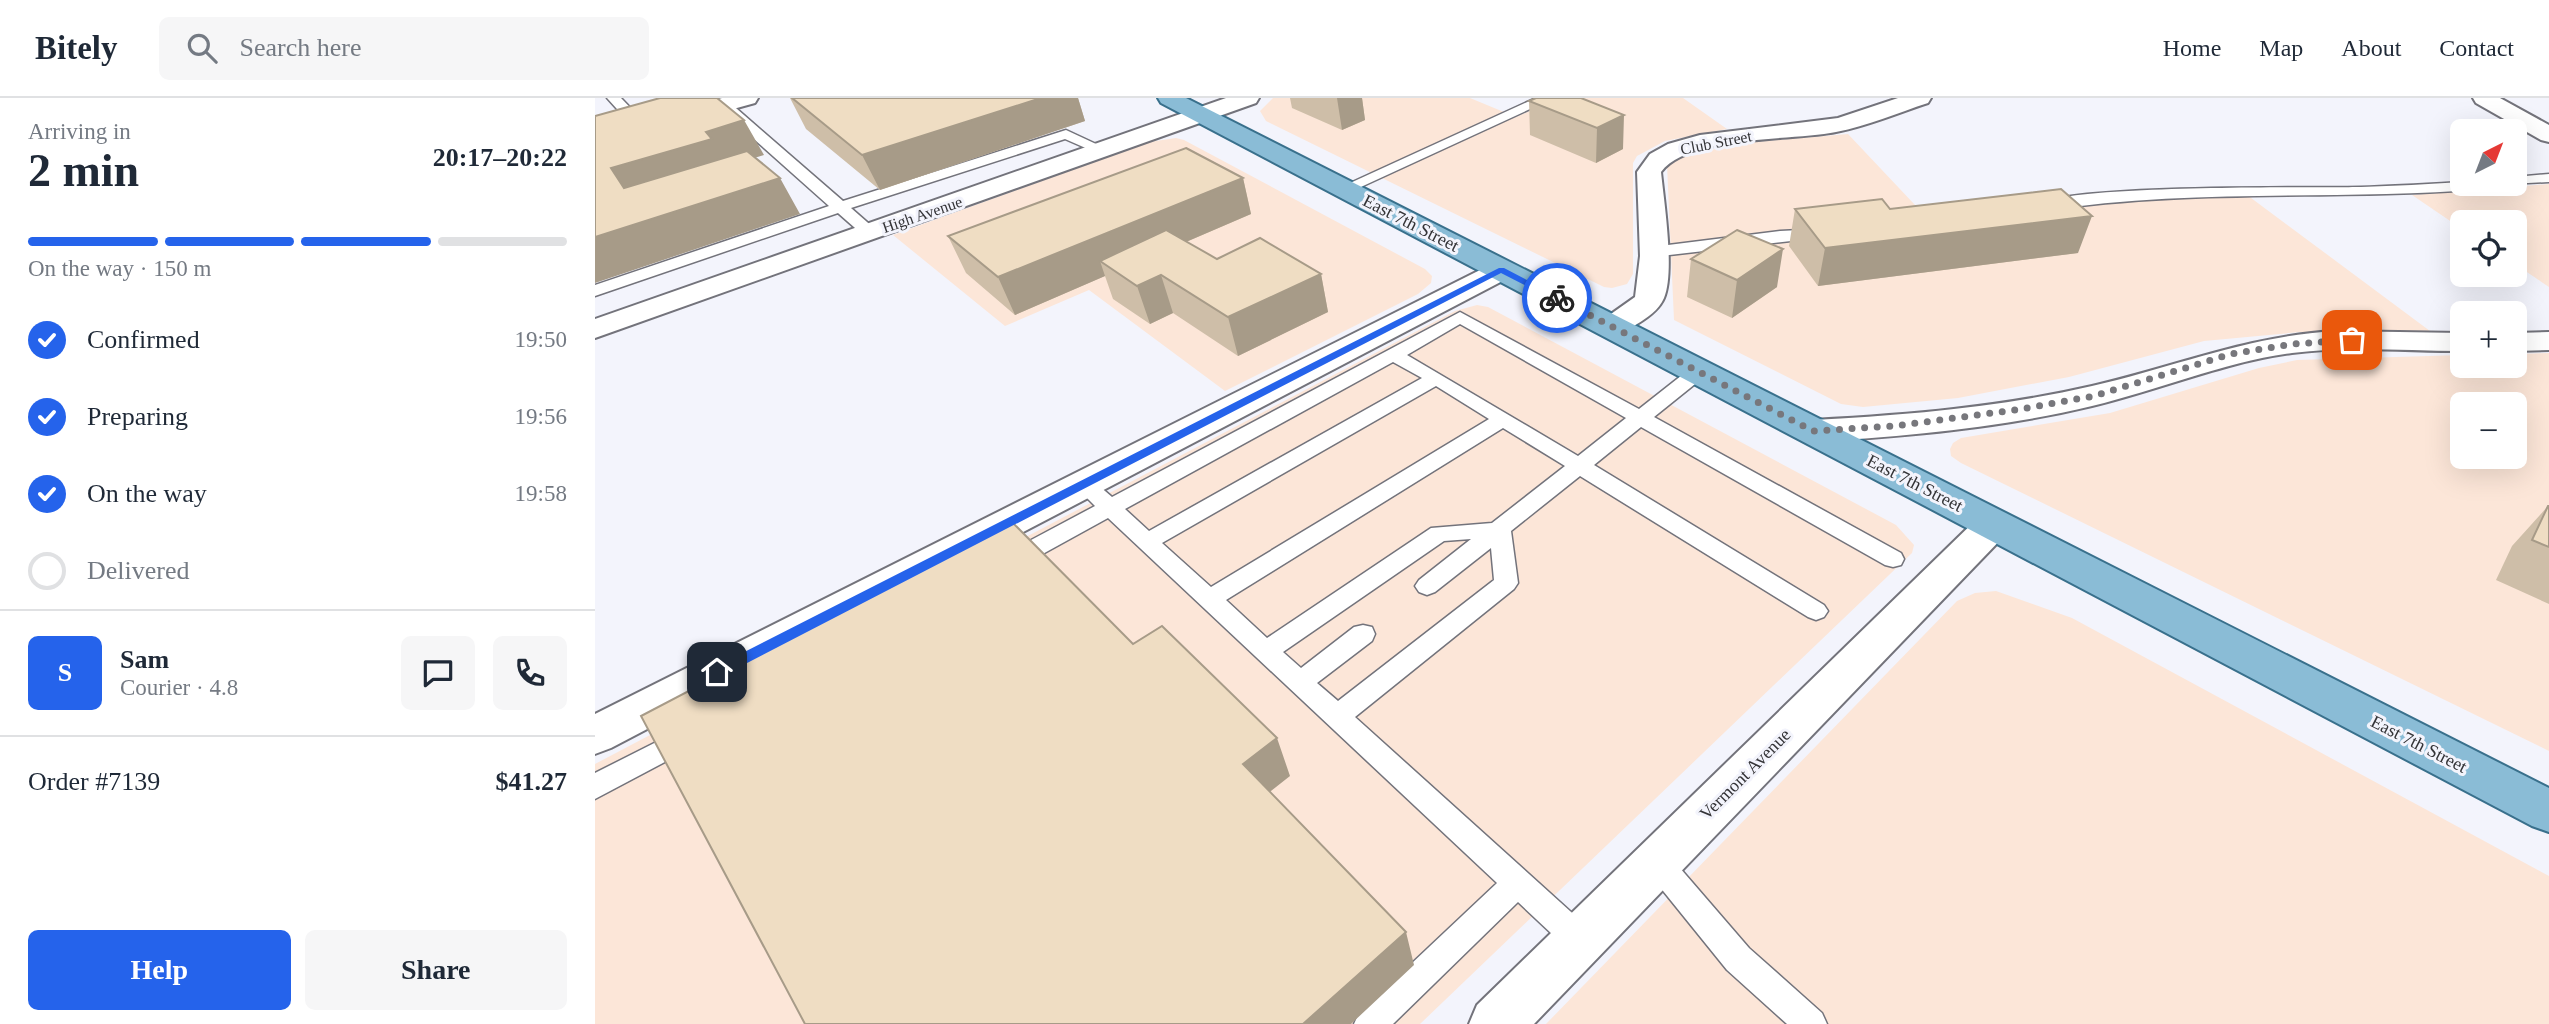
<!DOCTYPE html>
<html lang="en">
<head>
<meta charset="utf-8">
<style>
	body { margin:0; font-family:Georgia,serif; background:#f6f6f7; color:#1f2937; height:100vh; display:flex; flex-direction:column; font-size:26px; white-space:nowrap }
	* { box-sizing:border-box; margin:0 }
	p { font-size:23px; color:#747a83 }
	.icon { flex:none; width:38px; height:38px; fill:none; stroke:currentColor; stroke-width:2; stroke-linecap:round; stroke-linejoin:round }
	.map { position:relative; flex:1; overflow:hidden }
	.sheet { display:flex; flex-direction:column; background:#fff; width:595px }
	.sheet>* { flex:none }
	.needle { width:46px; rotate:42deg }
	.fabs { position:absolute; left:1855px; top:21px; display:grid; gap:14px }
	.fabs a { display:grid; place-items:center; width:77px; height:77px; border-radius:10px; background:#fff; box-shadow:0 7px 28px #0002; font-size:35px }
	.pin { position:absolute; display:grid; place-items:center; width:60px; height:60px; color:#fff; margin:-30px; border-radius:14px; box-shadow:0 4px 10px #0006 }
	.courier { position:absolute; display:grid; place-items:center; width:70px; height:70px; margin:-35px; border:5px solid #2563eb; border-radius:50%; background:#fff; color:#222; box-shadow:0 2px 9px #0007 }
	.overview em { font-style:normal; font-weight:700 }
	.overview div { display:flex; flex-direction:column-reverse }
	.overview { display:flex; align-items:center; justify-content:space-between; height:119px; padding:0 28px }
	h1 { font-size:46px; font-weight:700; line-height:52px }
	.bar { display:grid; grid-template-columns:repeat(4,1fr); gap:10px 7px; align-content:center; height:84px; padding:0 28px }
	.bar i { height:9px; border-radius:5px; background:#e0e1e3 }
	.bar .current { background:#2563eb }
	.bar p { grid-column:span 4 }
	.line { display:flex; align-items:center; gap:18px; padding:0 28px; border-top:2px solid #e0e1e3 }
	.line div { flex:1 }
	.round { display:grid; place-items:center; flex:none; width:74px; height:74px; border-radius:10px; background:#f6f6f7 }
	ol { padding:0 28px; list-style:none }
	li { display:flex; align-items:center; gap:21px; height:77px }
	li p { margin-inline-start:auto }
	li .icon { padding:7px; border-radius:50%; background:#2563eb; color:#fff; stroke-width:4 }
	li:last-child { color:#747a83 }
	li i { width:38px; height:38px; border:4px solid #e0e1e3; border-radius:50% }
	.action { display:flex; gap:14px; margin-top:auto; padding:14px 28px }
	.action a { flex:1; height:80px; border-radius:10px; background:#2563eb; color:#fff; font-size:28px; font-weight:700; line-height:80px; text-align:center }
	.action a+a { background:#f6f6f7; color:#1f2937 }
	header { display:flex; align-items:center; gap:42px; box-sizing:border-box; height:98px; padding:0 35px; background:#fff; border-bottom:2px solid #e0e1e3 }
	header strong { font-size:33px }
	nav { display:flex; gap:38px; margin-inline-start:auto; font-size:24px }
	.search { width:490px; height:63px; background:#f6f6f7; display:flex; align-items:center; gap:18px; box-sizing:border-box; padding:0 24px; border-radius:10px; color:#747a83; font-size:26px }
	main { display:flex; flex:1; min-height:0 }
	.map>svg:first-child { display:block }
</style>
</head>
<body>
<header>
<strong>Bitely</strong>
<div class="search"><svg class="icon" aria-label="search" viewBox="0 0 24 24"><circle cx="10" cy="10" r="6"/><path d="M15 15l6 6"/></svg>Search here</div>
<nav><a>Home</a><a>Map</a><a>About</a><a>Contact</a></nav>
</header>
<main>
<section class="sheet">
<div class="overview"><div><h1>2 min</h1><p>Arriving in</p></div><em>20:17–20:22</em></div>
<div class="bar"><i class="current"></i><i class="current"></i><i class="current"></i><i></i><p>On the way · 150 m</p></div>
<ol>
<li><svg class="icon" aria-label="check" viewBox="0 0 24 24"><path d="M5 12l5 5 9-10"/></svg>Confirmed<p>19:50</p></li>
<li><svg class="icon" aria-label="check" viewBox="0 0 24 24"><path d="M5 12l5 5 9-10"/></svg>Preparing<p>19:56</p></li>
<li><svg class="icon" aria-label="check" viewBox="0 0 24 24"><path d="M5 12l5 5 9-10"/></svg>On the way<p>19:58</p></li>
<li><i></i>Delivered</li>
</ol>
<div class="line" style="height:126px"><b class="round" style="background:#2563eb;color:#fff">S</b><div><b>Sam</b><p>Courier · 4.8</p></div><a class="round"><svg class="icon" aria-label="chat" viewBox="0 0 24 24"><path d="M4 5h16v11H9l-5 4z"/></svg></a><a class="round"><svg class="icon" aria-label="phone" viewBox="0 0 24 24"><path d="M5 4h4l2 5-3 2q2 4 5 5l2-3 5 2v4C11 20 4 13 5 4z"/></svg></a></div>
<div class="line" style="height:91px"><div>Order #7139</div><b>$41.27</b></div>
<div class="action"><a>Help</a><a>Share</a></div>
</section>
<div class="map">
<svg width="1954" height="926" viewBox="0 0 1954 926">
	<rect width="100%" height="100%" fill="#f3f4fc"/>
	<!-- commercial -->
	<path fill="#fce6d8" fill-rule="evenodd" d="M 678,0 L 875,0 L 921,19 L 963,0 L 1088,0 L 1132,31 L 1070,43 L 1042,58 L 1038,65 L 1038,176 L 1032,186 L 1017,190 L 1009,189 L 671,23 L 665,13 Z
		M 1253,36 L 1337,125 L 1644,91 L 1835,233 L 1705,234 L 1609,243 L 1474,279 L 1363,300 L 1268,309 L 1246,306 L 1079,222 L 1072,67 L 1081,59 L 1147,45 Z
		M 581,40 L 589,42 L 830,171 L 837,178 L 836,185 L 823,196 L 630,293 L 494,192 L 410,228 L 298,137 L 554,44 Z
		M 1954,86 L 1954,189 L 1920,166 L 1920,124 L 1867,124 L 1867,131 L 1817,97 Z
		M 882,207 L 893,209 L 1301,427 L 1319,447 L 1317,455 L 825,926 L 0,926 L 0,666 L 860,213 Z
		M 1954,255 L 1954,653 L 1366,365 L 1356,358 L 1355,351 L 1358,345 L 1366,340 L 1515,315 L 1664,270 L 1702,262 L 1867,257 L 1867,268 L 1920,268 L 1920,256 ZM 1867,306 L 1920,306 L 1920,359 L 1867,359 Z
		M 1401,493 L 1477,520 L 1954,778 L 1954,926 L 951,926 L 1362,503 L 1380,495 Z"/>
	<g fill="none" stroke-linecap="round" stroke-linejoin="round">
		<!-- service casing -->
		<g stroke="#73737b" stroke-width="3">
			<path id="service" d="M 12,0 L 26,0 L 51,26 L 51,32 L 41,32 Z
				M 941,0 L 959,0 L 755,94 L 750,96 L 742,91 Z
				M 129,3 L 134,4 L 248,103 L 471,32 L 514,52 L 512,55 L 502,55 L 470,41 L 256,110 L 280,131 L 282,134 L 280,137 L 268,137 L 243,115 L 0,198 L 0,187 L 234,108 L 124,10 L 124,4 Z
				M 1954,76 L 1954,84 L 1914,86 L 1920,86 L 1920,79 Z
				M 1867,84 L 1867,86 L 1899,86 L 1891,91 C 1744,103 1595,90 1449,113 L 1441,108 C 1463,86 1719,90 1766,89 C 1800,88 1833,86 1867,84 Z
				M 1225,131 L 1231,133 L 1233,136 L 1231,139 L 1057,159 L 1049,154 L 1057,149 L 1185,133 Z
				M 865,214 L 1044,311 L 1096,270 L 1110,270 L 1112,274 L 1110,278 L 1059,319 L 1306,455 L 1309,461 L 1306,467 L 1298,469 L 1290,467 L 1046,329 L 999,367 L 1229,507 L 1233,513 L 1229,519 L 1221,522 L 1213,519 L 985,378 L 916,433 L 923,485 L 919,491 L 760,619 L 996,832 L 1000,842 L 996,852 L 985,857 L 974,852 L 923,804 L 798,926 L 759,926 L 764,915 L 902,785 L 513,420 L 424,469 L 416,471 L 408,469 L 405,463 L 408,457 L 500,408 L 478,386 L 482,381 L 496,381 L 517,399 ZM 865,226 L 1031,320 L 983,358 L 812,257 ZM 798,264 L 827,280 L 554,433 L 530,411 ZM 841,288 L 894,321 L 616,489 L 567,445 ZM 908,330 L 970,368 L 897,425 L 836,430 L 672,540 L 631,502 ZM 876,441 L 824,482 L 820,488 L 824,494 L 832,497 L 840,494 L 896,450 L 899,482 L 743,603 L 722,585 L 777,543 L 780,536 L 777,529 L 768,527 L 759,529 L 706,570 L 688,554 L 849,443 Z
				M 91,629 L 100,632 L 104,640 L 100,648 L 0,701 L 0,675 Z
				M 1062,751 L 1072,755 L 1154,850 L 1227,915 L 1232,926 L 1192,926 L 1132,872 L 1052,773 L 1048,764 L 1052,755 Z"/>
		</g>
		<!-- minor casing -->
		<g stroke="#73737b" stroke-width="4">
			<path id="minor" d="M 127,0 L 163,0 L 160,5 L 0,49 L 0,35 Z
				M 631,0 L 664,0 L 661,5 L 0,240 L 0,221 Z
				M 1303,0 L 1336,0 L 1333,5 C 1302,15 1273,28 1241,34 C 1198,43 1093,37 1066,74 C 1069,104 1080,174 1069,200 C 1064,212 1052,220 1042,226 C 1029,234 1022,239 1006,235 L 1002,229 L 1006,223 L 1040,199 L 1045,158 L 1042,74 L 1055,56 L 1073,46 L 1105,37 L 1243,20 Z
				M 1878,0 L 1905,0 L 1954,27 L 1954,44 L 1946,42 L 1881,5 Z
				M 907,163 L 917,166 L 921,172 L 917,178 L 16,650 L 0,656 L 0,616 L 897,166 Z
				M 1740,233 L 1867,235 L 1867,253 C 1811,253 1754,248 1697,255 C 1629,264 1564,292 1497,308 C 1406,330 1312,338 1218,344 L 1206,341 L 1201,333 L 1206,325 L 1218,322 C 1312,317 1406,309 1497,288 C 1580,269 1653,238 1740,233 Z
				M 1954,234 L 1954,252 L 1920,253 L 1920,235 Z
				M 1399,413 L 1412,417 L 1418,426 L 1412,435 L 939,926 L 874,926 L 882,907 L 1386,417 Z"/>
		</g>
		<!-- primary casing -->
		<g stroke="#39708c" stroke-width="4">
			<path id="primary" d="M 563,0 L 591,0 L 1954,690 L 1954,734 L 1937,728 L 566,5 Z"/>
		</g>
		<!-- service -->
		<use href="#service" fill="#fff" fill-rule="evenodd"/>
		<!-- minor -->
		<use href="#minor" fill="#fff" fill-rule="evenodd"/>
		<!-- primary -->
		<use href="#primary" fill="#8abcd6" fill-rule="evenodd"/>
	</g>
	<!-- wall -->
	<path fill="#cebea8" d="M 195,0 L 483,0 L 490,23 L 285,92 L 211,31 Z
		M 695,0 L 767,0 L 770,22 L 747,32 L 697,10 Z
		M 986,0 L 1028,51 L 1001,65 L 935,37 L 934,3 Z
		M 648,80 L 656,116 L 591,144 L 622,161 L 726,176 L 733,214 L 643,258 L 578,215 L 555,226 L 518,201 L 510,178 L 420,217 L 371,175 L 353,138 Z
		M 1200,111 L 1483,155 L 1223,188 L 1194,148 Z
		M 1096,161 L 1182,189 L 1137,220 L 1092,199 Z
		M 1953,408 L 1954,408 L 1954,506 L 1901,482 L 1917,448 Z"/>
	<!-- shaded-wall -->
	<path fill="#a79b88" d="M 446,0 L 483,0 L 490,23 L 285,92 L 267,57 Z
		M 742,0 L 767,0 L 770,22 L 747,32 Z
		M 1029,17 L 1028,51 L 1001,65 L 1002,30 Z
		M 149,22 L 169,57 L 133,68 L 185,80 L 205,116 L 0,185 L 0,139 L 16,70 L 111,34 Z
		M 648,80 L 656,116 L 521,174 L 505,163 L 510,178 L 420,217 L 403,179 Z
		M 1497,118 L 1483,155 L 1223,188 L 1230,150 Z
		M 1188,151 L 1182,189 L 1137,220 L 1142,182 Z
		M 726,176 L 733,214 L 643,258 L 633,219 Z
		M 566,177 L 578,215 L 555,226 L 542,188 Z
		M 682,640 L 695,678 L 663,703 L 648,666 Z
		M 811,834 L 819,867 L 756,926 L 708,926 Z"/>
	<!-- building -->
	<path fill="#efddc3" stroke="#a79b88" stroke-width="2" d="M 65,0 L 122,0 L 149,22 L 111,34 L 117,41 L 16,70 L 29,90 L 152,53 L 185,80 L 0,139 L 0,18 Z
		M 197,0 L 446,0 L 267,57 Z
		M 941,0 L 986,0 L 1029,17 L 1002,30 L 934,3 Z
		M 591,50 L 648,80 L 403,179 L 353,138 Z
		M 1466,91 L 1497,118 L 1230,150 L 1200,111 L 1287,101 L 1295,111 Z
		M 571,132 L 622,161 L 665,140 L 726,176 L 633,219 L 566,177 L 542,188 L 505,163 Z
		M 1142,132 L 1188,151 L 1142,182 L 1096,161 Z
		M 1953,408 L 1954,408 L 1954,449 L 1937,442 Z
		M 417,424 L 538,546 L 567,528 L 682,640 L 648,666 L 811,834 L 708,926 L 210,926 L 46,618 Z"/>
	<!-- route -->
	<path fill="#2563eb" d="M 904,170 L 909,170 L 966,200 L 959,202 L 906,175 L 127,578 L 118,578 L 116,574 L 118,570 Z"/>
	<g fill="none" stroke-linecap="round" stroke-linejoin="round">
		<!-- done -->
		<path stroke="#77777c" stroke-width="7" stroke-dasharray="0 12.6" d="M 962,200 L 1218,333 L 1300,328 L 1427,311 L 1499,298 L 1636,256 L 1698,246 L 1757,242"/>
	</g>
	<g text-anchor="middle" stroke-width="6" stroke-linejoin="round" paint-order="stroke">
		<!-- far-street labels -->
		<g font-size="16" fill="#343437" stroke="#f3f4fc">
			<text transform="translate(1121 44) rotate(-11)" y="6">Club Street</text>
			<text transform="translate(327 116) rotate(-19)" y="6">High Avenue</text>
		</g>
		<!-- street labels -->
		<g font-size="18" fill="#343437" stroke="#f3f4fc">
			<text transform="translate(816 125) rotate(27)" y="6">East 7th Street</text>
			<text transform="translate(1320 385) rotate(27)" y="6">East 7th Street</text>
			<text transform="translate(1824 646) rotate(27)" y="6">East 7th Street</text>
			<text transform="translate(1150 676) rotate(-45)" y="6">Vermont Avenue</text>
		</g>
	</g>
</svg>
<div class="fabs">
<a><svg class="needle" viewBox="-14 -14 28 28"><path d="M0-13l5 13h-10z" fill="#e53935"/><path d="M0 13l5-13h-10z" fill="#747a83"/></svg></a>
<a><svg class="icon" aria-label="locate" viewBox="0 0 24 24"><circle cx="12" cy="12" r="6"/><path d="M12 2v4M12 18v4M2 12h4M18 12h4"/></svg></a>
<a>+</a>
<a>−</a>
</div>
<div class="pin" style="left:1757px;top:242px;background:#ea580c"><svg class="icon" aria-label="bag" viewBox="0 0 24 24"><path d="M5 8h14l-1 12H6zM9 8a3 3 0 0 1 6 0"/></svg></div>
<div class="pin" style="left:122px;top:574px;background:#1f2937"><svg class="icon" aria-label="home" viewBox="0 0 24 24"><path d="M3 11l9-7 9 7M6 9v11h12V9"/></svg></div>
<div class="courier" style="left:962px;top:200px"><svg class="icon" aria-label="bike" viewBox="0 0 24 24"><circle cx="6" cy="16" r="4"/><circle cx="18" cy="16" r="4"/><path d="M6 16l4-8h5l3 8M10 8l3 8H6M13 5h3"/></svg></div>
</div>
</main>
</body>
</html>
